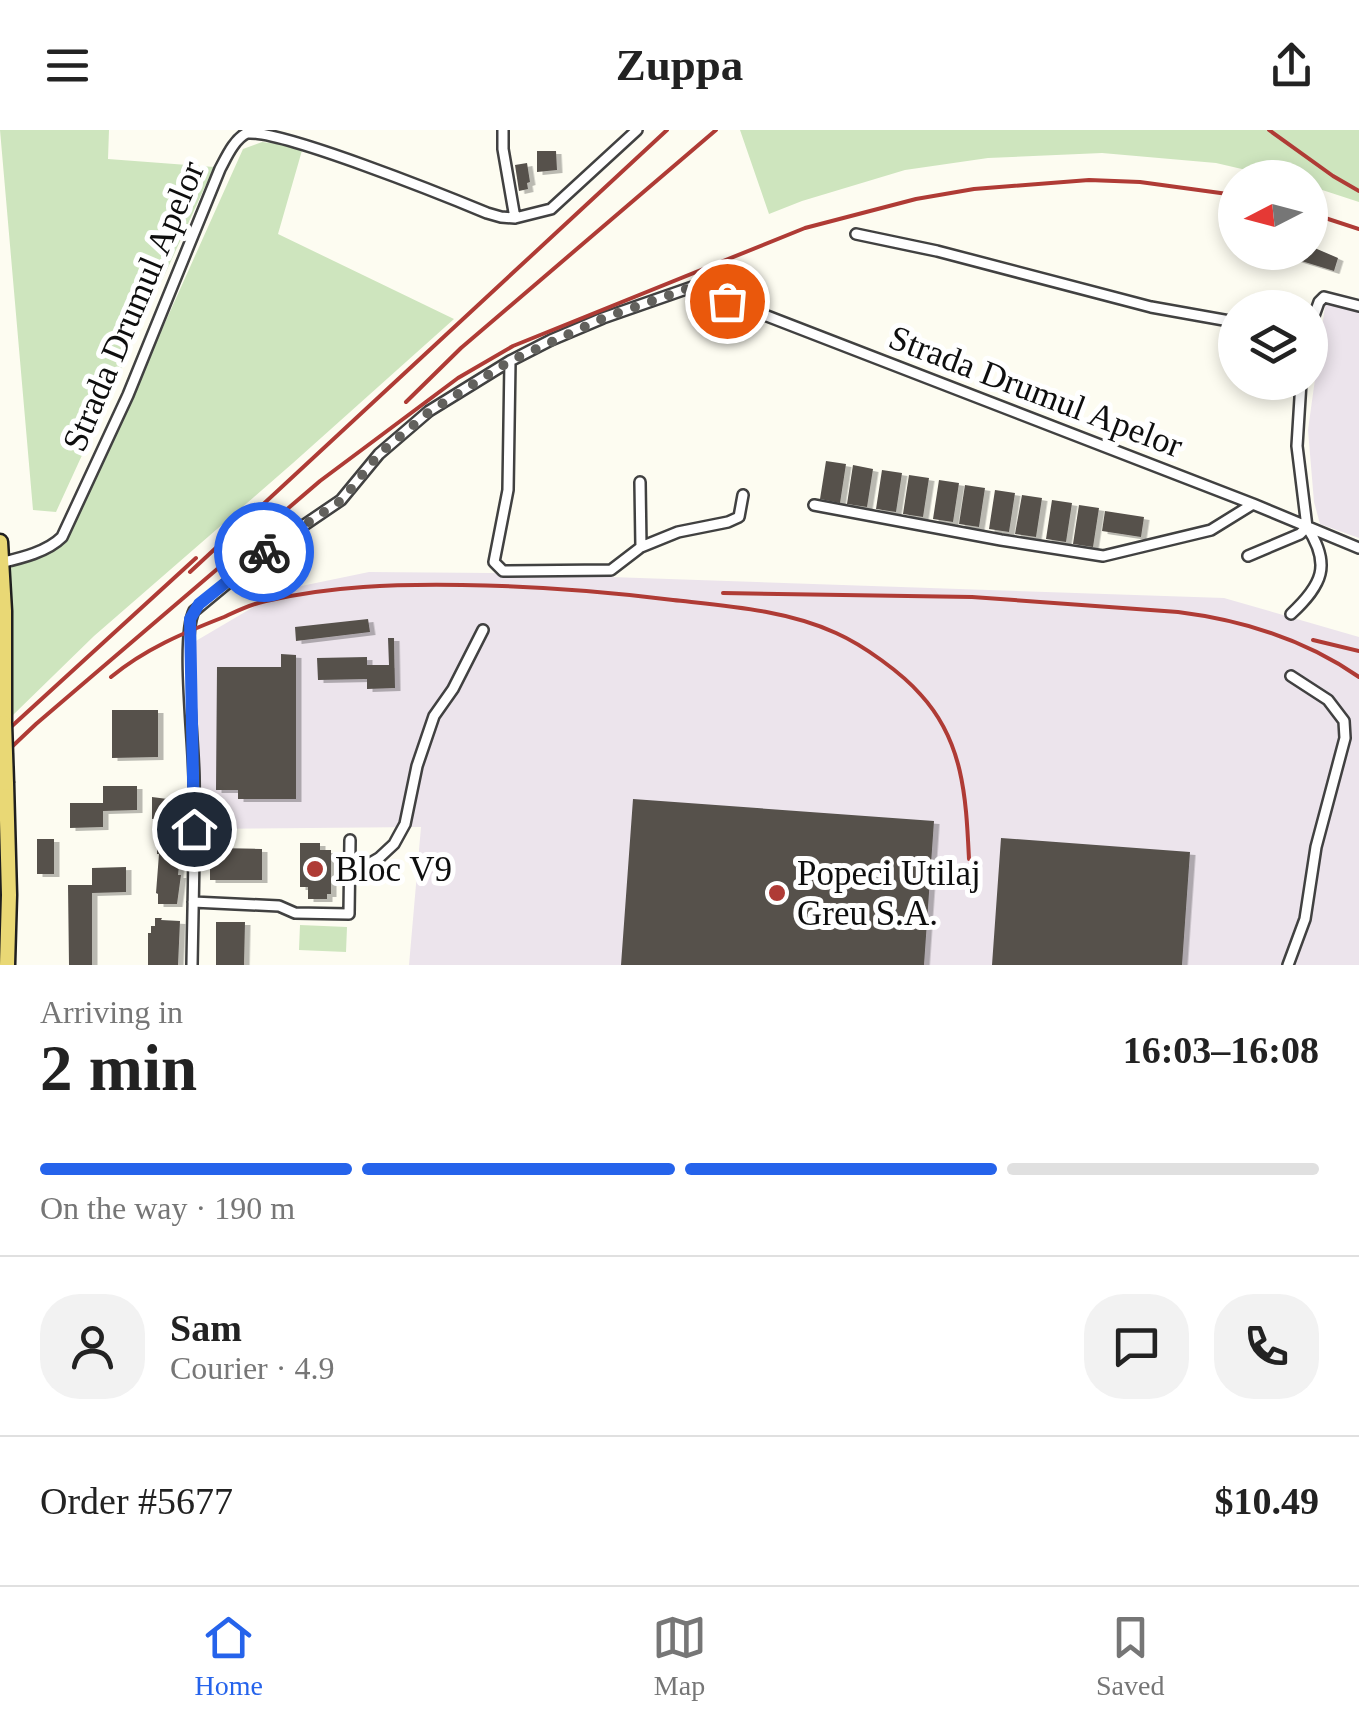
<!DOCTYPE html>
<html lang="en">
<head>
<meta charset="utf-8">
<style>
	body { margin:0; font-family:"Times New Roman",serif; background:#f2f2f2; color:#222; height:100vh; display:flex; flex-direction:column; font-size:38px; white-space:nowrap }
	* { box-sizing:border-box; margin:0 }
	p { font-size:32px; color:#767676 }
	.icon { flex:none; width:55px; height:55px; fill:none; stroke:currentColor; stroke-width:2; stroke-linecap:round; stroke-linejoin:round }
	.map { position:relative; height:835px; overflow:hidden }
	.panel { display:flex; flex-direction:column; background:#fff; flex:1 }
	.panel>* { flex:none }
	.needle { width:65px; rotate:264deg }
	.controls { position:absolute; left:1218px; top:30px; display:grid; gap:20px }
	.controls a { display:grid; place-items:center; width:110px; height:110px; border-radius:50%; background:#fff; box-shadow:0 5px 15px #0003; font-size:50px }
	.pin { position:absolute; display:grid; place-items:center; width:85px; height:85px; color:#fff; margin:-42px; border:5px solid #fff; border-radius:50%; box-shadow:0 2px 10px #0007 }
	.courier { position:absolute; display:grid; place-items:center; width:100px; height:100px; margin:-50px; border:8px solid #2563eb; border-radius:50%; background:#fff; color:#222; box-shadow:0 2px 12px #0007 }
	.head em { font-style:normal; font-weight:700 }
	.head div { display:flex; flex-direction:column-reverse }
	.head { display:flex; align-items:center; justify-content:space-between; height:170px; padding:0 40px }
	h1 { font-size:65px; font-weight:700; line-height:75px }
	.bar { display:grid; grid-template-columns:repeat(4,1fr); gap:15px 10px; align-content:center; height:120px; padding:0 40px }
	.bar i { height:12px; border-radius:8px; background:#e0e0e0 }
	.bar .active { background:#2563eb }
	.bar p { grid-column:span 4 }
	.line { display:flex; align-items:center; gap:25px; padding:0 40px; border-top:2px solid #e0e0e0 }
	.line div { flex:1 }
	.round { display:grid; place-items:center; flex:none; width:105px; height:105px; border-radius:40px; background:#f2f2f2 }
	header { display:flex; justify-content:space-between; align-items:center; height:130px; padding:0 40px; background:#fff; font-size:45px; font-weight:700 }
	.tab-bar { display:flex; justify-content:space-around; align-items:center; height:140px; border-top:2px solid #e0e0e0; background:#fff; font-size:28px; color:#767676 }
	.tab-bar a { display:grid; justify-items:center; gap:5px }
	.tab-bar .active { color:#2563eb }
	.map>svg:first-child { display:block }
</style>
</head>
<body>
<header><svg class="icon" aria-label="menu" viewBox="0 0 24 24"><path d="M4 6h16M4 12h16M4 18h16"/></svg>Zuppa<svg class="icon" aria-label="share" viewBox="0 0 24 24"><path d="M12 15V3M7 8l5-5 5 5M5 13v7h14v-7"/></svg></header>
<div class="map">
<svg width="1359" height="835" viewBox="0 0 1359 835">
	<defs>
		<filter id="shadow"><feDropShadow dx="5.5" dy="3" stdDeviation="0" flood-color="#0004"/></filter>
	</defs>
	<rect width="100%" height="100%" fill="#fdfcf1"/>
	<!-- industrial -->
	<path fill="#ece4ec" d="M 1326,169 L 1359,179 L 1359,408 L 1320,394 L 1314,372 L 1308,300 Z
		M 369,442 L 491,443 L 1224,468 L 1359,507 L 1359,835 L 409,835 L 421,697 L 194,699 L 189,515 L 282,460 Z"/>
	<!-- green -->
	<path fill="#cee5be" d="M 0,0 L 109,0 L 108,29 L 214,37 L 56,382 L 33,380 Z
		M 740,0 L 1359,0 L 1359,72 L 1310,56 L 1310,48 L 1276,47 L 1216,33 L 1102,23 L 988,28 L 905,40 L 802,71 L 769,84 Z
		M 262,12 L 303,17 L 278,104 L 454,189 L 293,333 L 94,506 L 13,585 L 10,438 L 67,411 L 243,19 Z
		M 300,795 L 347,797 L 346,822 L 299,820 Z"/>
	<!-- building -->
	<path fill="#56514c" filter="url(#shadow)" d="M 537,21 L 556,21 L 557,40 L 537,42 Z
		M 527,33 L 530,52 L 527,53 L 528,59 L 519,61 L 515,35 Z
		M 1310,116 L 1338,128 L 1334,141 L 1295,129 L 1297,122 L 1310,122 Z
		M 826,331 L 846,334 L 840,373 L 820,369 Z
		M 853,335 L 873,339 L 867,377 L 847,374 Z
		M 882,340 L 902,343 L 896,382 L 876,379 Z
		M 909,345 L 929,348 L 923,387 L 903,384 Z
		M 939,350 L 959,353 L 953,392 L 933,389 Z
		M 965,355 L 985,358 L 979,397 L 959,394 Z
		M 995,360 L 1015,363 L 1009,402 L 989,399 Z
		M 1022,365 L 1042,368 L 1036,407 L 1015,404 Z
		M 1052,370 L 1072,373 L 1066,412 L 1046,409 Z
		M 1079,375 L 1099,378 L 1093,417 L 1073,414 Z
		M 1105,381 L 1144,387 L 1141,407 L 1102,401 Z
		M 368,489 L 370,502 L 296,511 L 295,497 Z
		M 388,508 L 394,508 L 395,558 L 367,559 L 367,549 L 318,550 L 317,528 L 367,527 L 367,535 L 389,535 Z
		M 281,524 L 296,525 L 296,669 L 238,669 L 238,660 L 216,660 L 217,537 L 281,537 Z
		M 112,580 L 158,580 L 158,627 L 112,628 Z
		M 103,656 L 137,656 L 137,680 L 103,681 L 103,697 L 70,698 L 70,673 L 103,673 Z
		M 152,667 L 175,670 L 175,677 L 180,677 L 179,706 L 182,707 L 178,745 L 181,745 L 177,774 L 158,774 L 158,764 L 156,763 L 159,724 L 157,724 L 157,707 L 160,707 L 163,689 L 152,689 Z
		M 633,669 L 934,691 L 924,835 L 621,835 Z
		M 1001,708 L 1190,722 L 1182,835 L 992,835 Z
		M 37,709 L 54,709 L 54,744 L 37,744 Z
		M 300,713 L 320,713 L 320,720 L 331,720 L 331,764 L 327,764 L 327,769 L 308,769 L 308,757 L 300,757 Z
		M 217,718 L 262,719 L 262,750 L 210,750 L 210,730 L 217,730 Z
		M 126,737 L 126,762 L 92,763 L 92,835 L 69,835 L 68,755 L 92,755 L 92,738 Z
		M 155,788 L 162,788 L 161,790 L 180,791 L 178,835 L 148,835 L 148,803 L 151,803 L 151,796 L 155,796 Z
		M 216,792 L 245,792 L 244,835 L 216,835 Z"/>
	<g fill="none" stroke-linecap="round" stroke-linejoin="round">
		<!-- street casing -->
		<g stroke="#414141" stroke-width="14">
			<path id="street" d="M 503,0 L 503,19 L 515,88
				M 856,104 L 937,121 L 1151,177 L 1235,192
				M 1310,197 L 1319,172 L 1324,167 L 1359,176
				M 510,231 L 508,360 L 494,432 L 503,441 L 611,440 L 641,417 L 678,402 L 728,392 L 739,387 L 743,365
				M 1301,252 L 1297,316 L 1307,397
				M 640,352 L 641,417
				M 814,375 L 1001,410 L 1103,426 L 1211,400 L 1253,374
				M 1248,426 L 1300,404 L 1307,397 C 1332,435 1322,455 1291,484
				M 0,433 C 21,428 47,422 62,407 L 128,265 L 220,39 C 226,28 234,9 247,3 C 282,0 446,66 487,83 L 501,87 L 515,88 L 551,79 L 637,0
				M 350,745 L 379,728 L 394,714 L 405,694 L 417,636 L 434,586 L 453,559 L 483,500
				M 193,772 L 279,776 L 295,783 L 349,784 L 350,710
				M 192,835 C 193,773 195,711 194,650 C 194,614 181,507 194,481 L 269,419 L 341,370 L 379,324 L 429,281 L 510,231 L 551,210 L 603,188 L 692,157 L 1253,374 L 1359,418
				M 1288,835 L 1305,789 L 1316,717 L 1345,608 L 1344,591 L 1328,570 L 1291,546"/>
		</g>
		<!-- primary casing -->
		<g stroke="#1f1f1f" stroke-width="19">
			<path id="primary" d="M 0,412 L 4,481 L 4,593
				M 6,653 L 9,765 L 7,835"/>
		</g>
		<!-- street -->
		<use href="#street" stroke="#fff" stroke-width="9"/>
		<!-- primary -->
		<use href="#primary" stroke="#e9d875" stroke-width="14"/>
		<!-- rail -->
		<path stroke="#af3b35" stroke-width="4" d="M 1269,0 L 1333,46 L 1359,61
			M 1310,83 L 1359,99
			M 406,272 L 461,218 L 716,0
			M 190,442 L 667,0
			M 723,463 L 972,467 L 1178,482 C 1242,490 1306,510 1359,547
			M 1313,510 L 1359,521
			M 111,547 C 145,519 183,503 224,487 C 237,481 251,474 266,471 C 331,456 395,454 462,455 C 533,456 603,461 673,470 C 727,476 786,480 836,503 C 863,515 902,543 921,565 C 964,612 966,669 969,729
			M 0,607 L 196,428
			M 0,628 L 36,594 L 320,351 L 458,248 L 513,216 L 805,98 L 916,69 L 974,59 L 1089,50 L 1140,52 L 1235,65"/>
		<!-- primary-bridge casing -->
		<g stroke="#1f1f1f" stroke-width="19" stroke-linecap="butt">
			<path id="primary-bridge" d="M 4,593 L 6,653"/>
		</g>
		<!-- primary-bridge -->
		<use href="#primary-bridge" stroke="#e9d875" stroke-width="14"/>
	</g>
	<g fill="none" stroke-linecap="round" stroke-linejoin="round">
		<!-- done -->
		<path stroke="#62615d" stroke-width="10" stroke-dasharray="0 18" d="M 264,422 L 342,370 L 379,324 L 429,282 L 510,231 L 604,188 L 692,157 L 727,171"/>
		<!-- route -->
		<path stroke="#2563eb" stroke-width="12" d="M 194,699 L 190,489 L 199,474 L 264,422"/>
	</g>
	<!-- markers -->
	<g fill="#af3b35" stroke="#fff" stroke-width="4">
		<circle cx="315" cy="739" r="10"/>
		<circle cx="777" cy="763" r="10"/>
	</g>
	<g text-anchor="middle" stroke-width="10" stroke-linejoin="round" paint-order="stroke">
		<!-- street labels -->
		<g font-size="35" fill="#0e0e0e" stroke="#fff">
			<text transform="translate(133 176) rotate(-67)" y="12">Strada Drumul Apelor</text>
			<text transform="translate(1036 261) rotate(21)" y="12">Strada Drumul Apelor</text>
		</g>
		<!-- poi labels -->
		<g font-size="35" fill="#0e0e0e" stroke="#fff" text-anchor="start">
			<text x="335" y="751">Bloc V9</text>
			<text x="797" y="755">Popeci Utilaj<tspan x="797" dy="40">Greu S.A.</tspan></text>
		</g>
	</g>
</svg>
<div class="controls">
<a><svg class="needle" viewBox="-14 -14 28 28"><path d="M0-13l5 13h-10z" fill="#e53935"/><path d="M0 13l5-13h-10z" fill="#767676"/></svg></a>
<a><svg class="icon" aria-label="layers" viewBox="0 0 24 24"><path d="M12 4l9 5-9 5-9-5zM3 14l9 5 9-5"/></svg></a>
</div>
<div class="pin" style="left:727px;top:171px;background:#ea580c"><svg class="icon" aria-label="bag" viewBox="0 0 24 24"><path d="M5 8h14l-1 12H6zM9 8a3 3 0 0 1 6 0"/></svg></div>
<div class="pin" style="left:194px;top:699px;background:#1f2937"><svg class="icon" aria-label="home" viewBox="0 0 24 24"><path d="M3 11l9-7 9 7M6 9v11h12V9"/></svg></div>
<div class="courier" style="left:264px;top:422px"><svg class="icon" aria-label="bike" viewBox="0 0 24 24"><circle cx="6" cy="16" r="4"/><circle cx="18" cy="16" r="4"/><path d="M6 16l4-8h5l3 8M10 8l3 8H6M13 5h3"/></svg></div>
</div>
<section class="panel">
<div class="head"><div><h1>2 min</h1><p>Arriving in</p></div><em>16:03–16:08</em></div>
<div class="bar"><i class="active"></i><i class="active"></i><i class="active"></i><i></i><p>On the way · 190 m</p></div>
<div class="line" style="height:180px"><a class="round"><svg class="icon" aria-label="person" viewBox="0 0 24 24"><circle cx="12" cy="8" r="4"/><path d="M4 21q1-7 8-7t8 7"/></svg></a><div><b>Sam</b><p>Courier · 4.9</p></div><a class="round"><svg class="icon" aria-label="chat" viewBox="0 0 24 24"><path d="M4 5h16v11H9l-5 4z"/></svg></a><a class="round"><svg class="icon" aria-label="phone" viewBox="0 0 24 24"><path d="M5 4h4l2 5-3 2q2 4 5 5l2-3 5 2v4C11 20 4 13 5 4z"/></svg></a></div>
<div class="line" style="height:130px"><div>Order #5677</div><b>$10.49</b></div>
</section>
<nav class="tab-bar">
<a class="active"><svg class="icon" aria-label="home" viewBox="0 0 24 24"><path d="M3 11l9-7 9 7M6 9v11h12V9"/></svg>Home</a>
<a><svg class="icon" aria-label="map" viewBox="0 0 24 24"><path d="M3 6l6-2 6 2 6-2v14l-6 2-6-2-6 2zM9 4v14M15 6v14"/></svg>Map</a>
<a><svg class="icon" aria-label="saved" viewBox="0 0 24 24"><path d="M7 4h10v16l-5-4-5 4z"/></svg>Saved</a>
</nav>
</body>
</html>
